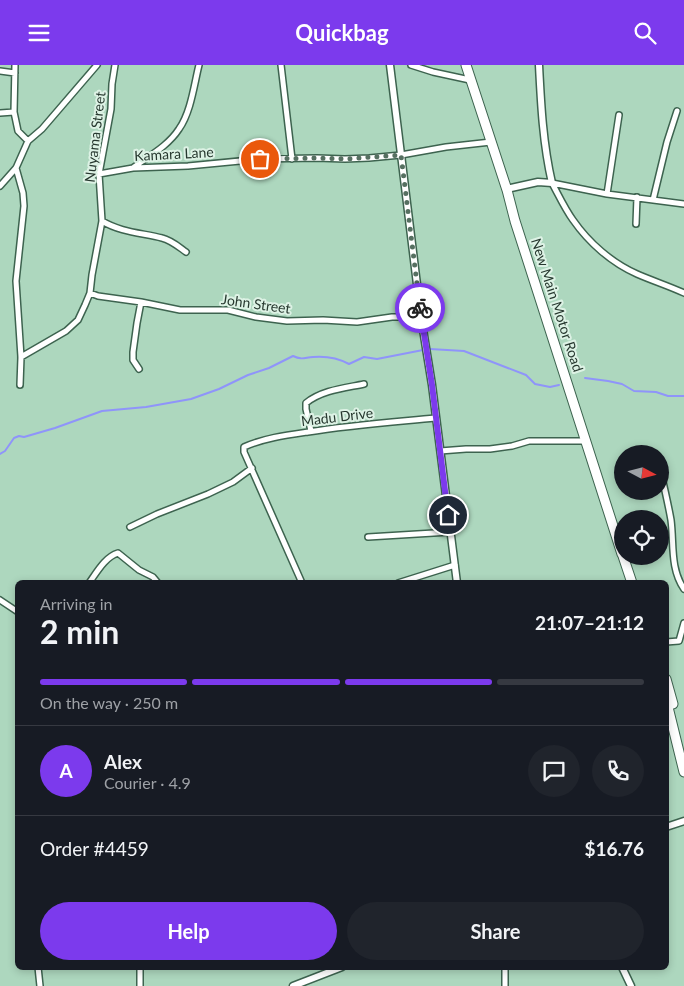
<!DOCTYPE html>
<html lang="en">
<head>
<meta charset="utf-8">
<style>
	body { margin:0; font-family:Lato,sans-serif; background:#20242c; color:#f1f3f6; height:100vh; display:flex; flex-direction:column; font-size:19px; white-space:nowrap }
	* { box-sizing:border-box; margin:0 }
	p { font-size:16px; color:#9ea1a6 }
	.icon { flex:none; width:28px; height:28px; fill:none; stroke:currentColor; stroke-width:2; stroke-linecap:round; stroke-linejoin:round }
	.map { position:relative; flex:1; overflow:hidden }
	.drawer { position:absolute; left:15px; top:515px; width:654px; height:390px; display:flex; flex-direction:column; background:#171b24; border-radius:8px; box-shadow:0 2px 8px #0003 }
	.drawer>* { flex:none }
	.needle { width:32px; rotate:97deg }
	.tools { position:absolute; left:614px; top:380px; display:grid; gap:10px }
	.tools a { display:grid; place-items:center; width:55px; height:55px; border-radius:50%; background:#171b24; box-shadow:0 2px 8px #0003; font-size:25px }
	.pin { position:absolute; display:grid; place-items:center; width:42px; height:42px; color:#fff; margin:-21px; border:2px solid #fff; border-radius:50%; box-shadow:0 1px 5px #0007 }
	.courier { position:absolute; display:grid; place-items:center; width:50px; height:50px; margin:-25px; border:4px solid #7c3aed; border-radius:50%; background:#fff; color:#222; box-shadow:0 1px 6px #0007 }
	.headline em { font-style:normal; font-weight:700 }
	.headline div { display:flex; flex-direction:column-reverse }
	.headline { display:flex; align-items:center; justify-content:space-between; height:85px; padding:0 25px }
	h1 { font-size:32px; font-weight:700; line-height:38px }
	.bar { display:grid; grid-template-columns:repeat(4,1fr); gap:8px 5px; align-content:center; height:60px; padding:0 25px }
	.bar i { height:6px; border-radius:4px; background:#363941 }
	.bar .current { background:#7c3aed }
	.bar p { grid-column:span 4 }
	.line { display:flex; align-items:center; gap:12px; padding:0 25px; border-top:1px solid #363941 }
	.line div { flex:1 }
	.round { display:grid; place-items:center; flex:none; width:52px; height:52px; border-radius:26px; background:#20242c }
	.primary-button { display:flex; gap:10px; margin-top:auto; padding:10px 25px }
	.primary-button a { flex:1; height:58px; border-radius:30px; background:#7c3aed; color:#fff; font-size:20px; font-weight:700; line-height:58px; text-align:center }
	.primary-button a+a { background:#20242c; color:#f1f3f6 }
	header { display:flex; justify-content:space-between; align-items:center; height:65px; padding:0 25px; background:#7c3aed; color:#fff; font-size:22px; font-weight:700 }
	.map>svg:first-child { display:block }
</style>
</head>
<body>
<header><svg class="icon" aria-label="menu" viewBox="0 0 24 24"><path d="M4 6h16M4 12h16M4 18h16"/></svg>Quickbag<svg class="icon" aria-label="search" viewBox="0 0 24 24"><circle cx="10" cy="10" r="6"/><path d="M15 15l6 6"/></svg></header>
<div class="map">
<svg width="684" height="921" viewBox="0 0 684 921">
	<rect width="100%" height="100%" fill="#add7be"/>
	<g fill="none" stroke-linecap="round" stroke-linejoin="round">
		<!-- stream -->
		<path stroke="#8f94fa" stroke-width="2" d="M 430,284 L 464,286 L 526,310 L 535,319 L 550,322 L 559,320
			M 585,313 L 608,316 L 622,319 L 634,326 L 656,327 L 668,331 L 684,331
			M 0,389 L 5,386 L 14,373 L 19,371 L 24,372 L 55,363 L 102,346 L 146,342 L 191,334 L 219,324 L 248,310 L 269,303 L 293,291 C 302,295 303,293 313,292 C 325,291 338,293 349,299 L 364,292 L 377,294 L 423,285"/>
		<!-- minor casing -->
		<g stroke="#3d634f" stroke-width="8">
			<path id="minor" d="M 15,0 L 14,47 L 18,66 L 28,76
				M 281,0 L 292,94
				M 411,0 L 433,7 L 470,15
				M 0,6 L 15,8
				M 0,48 L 14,47
				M 134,102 C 149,91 168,81 179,64 C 191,47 194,20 199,0
				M 16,103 L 23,128 L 24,141 L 16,216 L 21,292 L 20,320
				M 99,109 L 133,103 L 188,101 L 260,94 L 317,93 L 345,94 L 369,93 L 401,90 L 446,82 L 491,77
				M 552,118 C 559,131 565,144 573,155 C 589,178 612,198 637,209 C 653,216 669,221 684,228
				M 552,118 L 607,129 L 684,139
				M 0,121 L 16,103 L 28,76 L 42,64 L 97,0
				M 607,129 L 619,50
				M 653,135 L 667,77 L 677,46
				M 102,156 C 120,167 142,168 162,173 C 171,175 179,182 186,187
				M 636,159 L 637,132
				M 90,228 L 98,231 L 141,237 L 180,245 L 228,245 L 256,252 L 287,256 L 323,255 L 357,257 L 392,252 L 421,252
				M 21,292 L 66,266 L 78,255 L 85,240 L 90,228 L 92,210 L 102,156 L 99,109 L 111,44 L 112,19 L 115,0
				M 139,304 L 133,295 L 133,287 L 137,258 L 141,237
				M 311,366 L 306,344 L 306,338 C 322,325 345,323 364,319
				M 440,386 L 466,384 L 490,384 L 512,381 L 529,376 L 586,376
				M 660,404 C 664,421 668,438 671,455 C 674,478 670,504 684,524
				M 130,462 L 157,449 L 208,429 L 233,417 L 252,403
				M 368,472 L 450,467
				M 89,518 C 97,507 105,492 118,488 L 139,505 L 153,512 L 158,518
				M 302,518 L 244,387 L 244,382 C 264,373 287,370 308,367 C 350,360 393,357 435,353
				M 398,518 L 455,500
				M 0,535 L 18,547
				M 666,577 L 679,576 L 684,558
				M 38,902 L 40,921
				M 140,921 L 140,902
				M 505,921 L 505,902"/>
		</g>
		<!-- tertiary casing -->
		<g stroke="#3d634f" stroke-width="9">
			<path id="tertiary" d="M 390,0 L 421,252 L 432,320 L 457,518
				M 511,123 L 538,117 L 552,118 C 543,79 541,40 539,0
				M 666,762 L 684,756
				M 622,902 L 631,921
				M 293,921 L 342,902"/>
		</g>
		<!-- trunk casing -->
		<g stroke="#3d634f" stroke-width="11">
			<path id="trunk" d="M 466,0 L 507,125 L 515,156 L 622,489
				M 623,491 L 632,518
				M 666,614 L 673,639
				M 666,634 L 684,707"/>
		</g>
		<!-- minor -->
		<use href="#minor" stroke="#fff" stroke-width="5"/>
		<!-- tertiary -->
		<use href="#tertiary" stroke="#fff" stroke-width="6"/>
		<!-- trunk -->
		<use href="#trunk" stroke="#fff" stroke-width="9"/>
	</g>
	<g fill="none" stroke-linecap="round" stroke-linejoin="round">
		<!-- done -->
		<path stroke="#567061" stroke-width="5" stroke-dasharray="0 9" d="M 260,94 L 318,93 L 345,94 L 401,90 L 420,243"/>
		<!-- route -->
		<path stroke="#7c3aed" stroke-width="6" d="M 420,243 L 432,320 L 448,450"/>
	</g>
	<g text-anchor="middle" stroke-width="4" stroke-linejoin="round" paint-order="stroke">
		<!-- street labels -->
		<g font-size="14" fill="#27382f" stroke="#ddf2e5">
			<text transform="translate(95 72) rotate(-83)" y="5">Nuyama Street</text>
			<text transform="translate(174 89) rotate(-3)" y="5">Kamara Lane</text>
			<text transform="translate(256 239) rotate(8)" y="5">John Street</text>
			<text transform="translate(557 240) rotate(72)" y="5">New Main Motor Road</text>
			<text transform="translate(337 352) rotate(-7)" y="5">Madu Drive</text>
		</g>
	</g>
</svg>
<div class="tools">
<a><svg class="needle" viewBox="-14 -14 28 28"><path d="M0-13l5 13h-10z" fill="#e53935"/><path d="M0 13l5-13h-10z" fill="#9ea1a6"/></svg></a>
<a><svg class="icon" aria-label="locate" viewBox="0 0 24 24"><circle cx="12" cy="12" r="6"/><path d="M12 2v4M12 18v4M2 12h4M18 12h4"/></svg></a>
</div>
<div class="pin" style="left:260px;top:94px;background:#ea580c"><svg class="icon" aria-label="bag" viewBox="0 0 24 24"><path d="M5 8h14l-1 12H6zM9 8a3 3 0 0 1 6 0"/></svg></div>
<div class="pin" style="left:448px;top:450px;background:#1f2937"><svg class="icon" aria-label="home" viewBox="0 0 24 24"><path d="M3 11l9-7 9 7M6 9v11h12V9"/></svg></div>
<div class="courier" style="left:420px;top:243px"><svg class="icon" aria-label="bike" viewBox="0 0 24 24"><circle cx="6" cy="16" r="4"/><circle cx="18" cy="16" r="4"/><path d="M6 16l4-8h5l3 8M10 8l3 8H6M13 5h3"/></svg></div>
<section class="drawer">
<div class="headline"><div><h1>2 min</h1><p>Arriving in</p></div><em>21:07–21:12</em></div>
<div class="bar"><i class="current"></i><i class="current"></i><i class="current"></i><i></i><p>On the way · 250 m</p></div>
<div class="line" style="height:90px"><b class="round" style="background:#7c3aed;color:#fff">A</b><div><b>Alex</b><p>Courier · 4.9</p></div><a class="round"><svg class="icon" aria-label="chat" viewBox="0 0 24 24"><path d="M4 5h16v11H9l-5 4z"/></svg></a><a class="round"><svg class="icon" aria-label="phone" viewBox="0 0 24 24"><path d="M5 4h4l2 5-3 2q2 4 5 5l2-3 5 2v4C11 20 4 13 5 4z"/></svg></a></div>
<div class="line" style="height:65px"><div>Order #4459</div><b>$16.76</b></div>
<div class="primary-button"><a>Help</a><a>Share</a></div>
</section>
</div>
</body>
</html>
